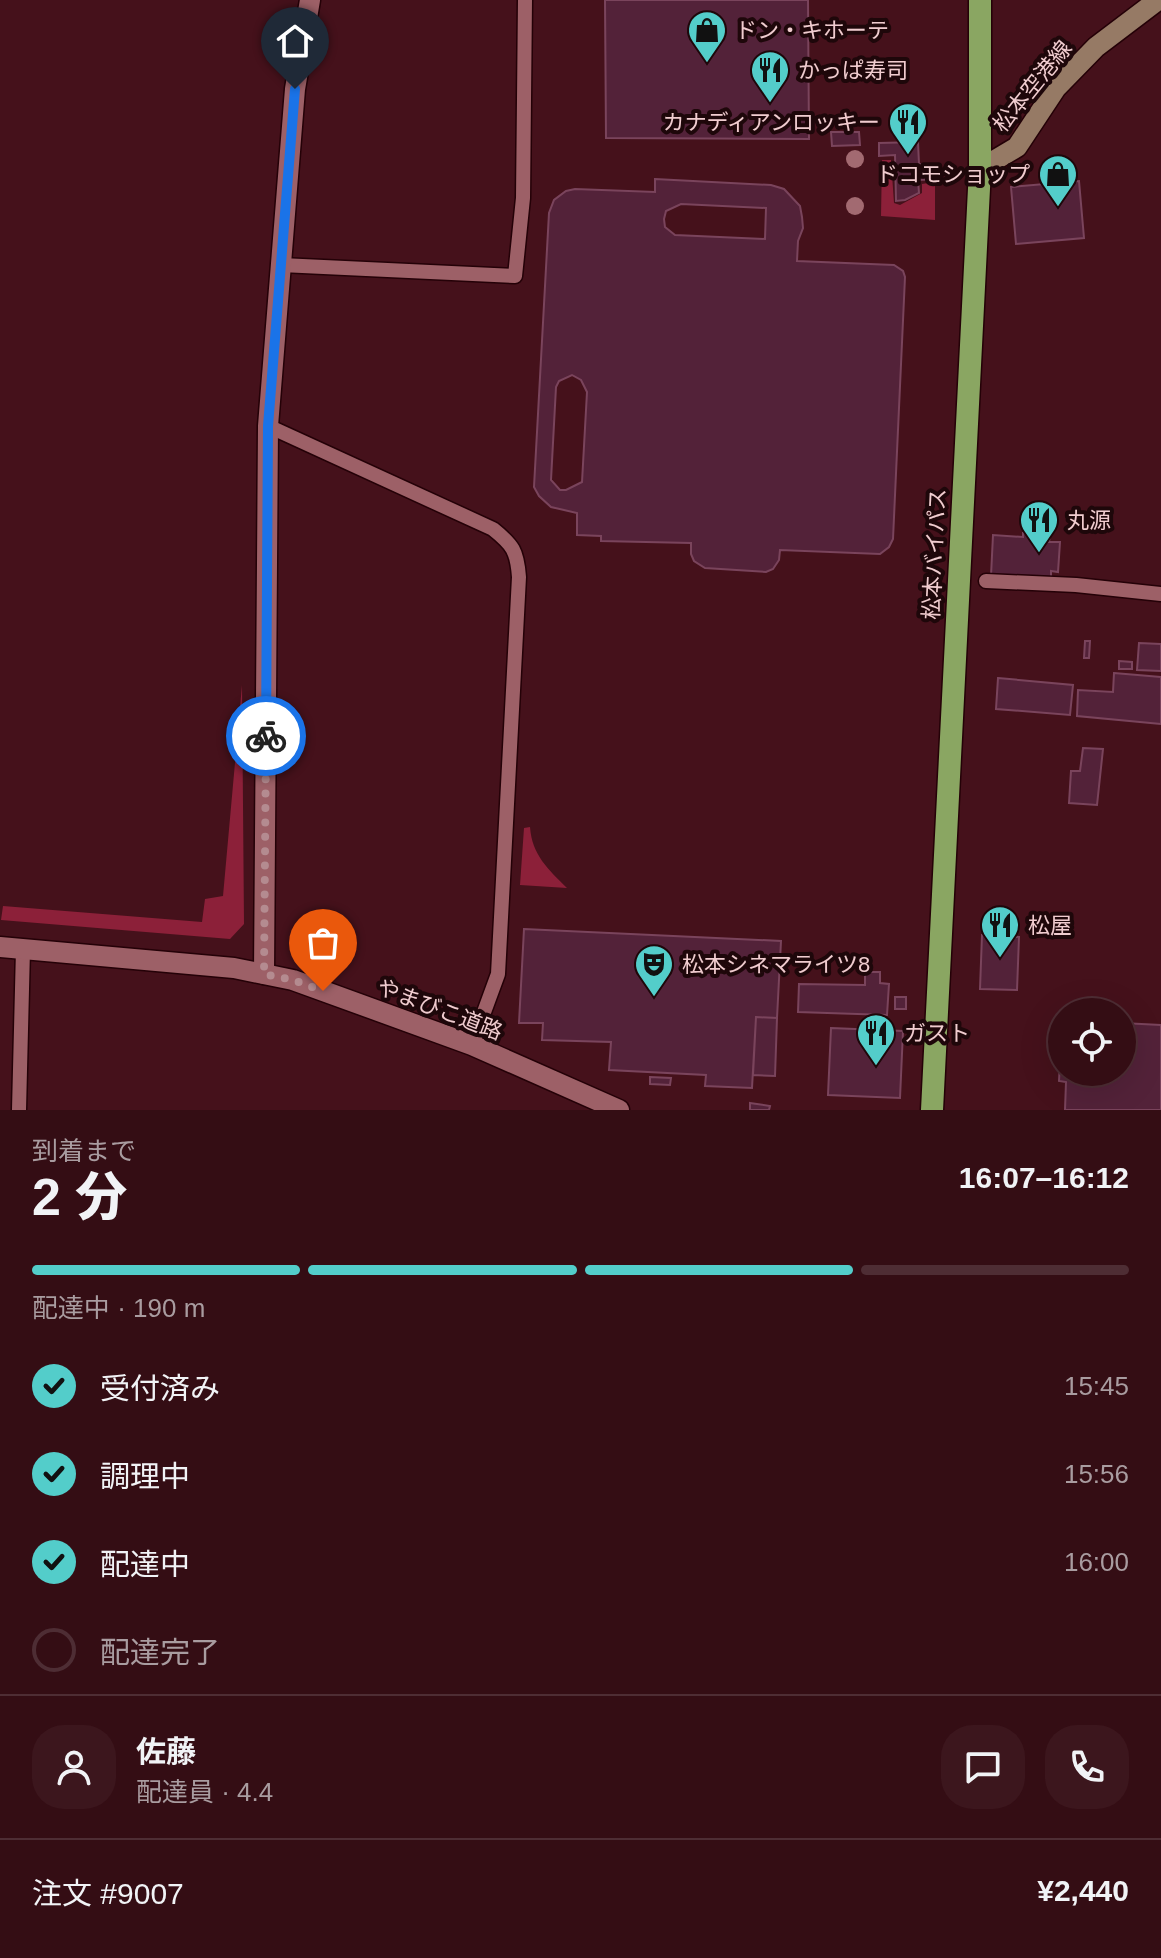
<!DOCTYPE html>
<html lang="ja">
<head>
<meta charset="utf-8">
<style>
	body { margin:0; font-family:Helvetica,"Noto Sans JP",sans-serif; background:#3c161d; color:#f1f3f6; height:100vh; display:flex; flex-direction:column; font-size:30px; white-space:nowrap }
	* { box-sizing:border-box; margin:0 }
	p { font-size:26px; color:#a99ca0 }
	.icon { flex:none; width:44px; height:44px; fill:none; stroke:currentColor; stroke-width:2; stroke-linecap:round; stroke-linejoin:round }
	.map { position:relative; height:1110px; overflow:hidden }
	.sheet { display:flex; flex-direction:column; background:#340d14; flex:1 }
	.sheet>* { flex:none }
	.buttons { position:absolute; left:1048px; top:998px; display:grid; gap:16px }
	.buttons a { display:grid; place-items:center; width:88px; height:88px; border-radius:50%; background:#340d14; box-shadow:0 8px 32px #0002,0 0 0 2px #4e2d34; font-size:40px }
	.pin { position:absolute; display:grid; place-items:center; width:68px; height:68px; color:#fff; margin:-82px -34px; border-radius:50% 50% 50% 0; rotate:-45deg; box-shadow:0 0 8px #0007 }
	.pin .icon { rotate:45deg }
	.courier { position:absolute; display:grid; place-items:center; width:80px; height:80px; margin:-40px; border:6px solid #1a73e8; border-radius:50%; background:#fff; color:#222; box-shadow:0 2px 10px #0007 }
	.headline em { font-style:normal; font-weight:800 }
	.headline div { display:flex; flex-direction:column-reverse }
	.headline { display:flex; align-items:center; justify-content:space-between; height:136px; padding:0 32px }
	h1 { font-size:52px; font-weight:800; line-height:60px }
	.bar { display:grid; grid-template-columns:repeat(4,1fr); gap:12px 8px; align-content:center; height:96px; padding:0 32px }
	.bar i { height:10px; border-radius:6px; background:#4e2d34 }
	.bar .active { background:#53cdca }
	.bar p { grid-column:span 4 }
	.line { display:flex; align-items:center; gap:20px; padding:0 32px; border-top:2px solid #4e2d34 }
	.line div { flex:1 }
	.round { display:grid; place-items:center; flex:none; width:84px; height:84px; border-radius:32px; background:#3c161d }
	ol { padding:0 32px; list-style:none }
	li { display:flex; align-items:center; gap:24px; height:88px }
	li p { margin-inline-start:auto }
	li .icon { padding:8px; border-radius:50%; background:#53cdca; color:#111; stroke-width:4 }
	li:last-child { color:#a99ca0 }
	li i { width:44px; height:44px; border:4px solid #4e2d34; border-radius:50% }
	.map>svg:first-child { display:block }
</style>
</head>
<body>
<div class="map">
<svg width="1161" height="1110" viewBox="0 0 1161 1110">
	<rect width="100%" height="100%" fill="#45111b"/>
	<!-- green -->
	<path fill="#8c2039" d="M 882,160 L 891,160 L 894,203 L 900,205 L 922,193 L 922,184 L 935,182 L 935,220 L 881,216 Z
		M 242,685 L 244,924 L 230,939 L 1,920 L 3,906 L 202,922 L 205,899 L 223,896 Z
		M 530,827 C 532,855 548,869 567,888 L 520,885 L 524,828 Z"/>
	<!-- building -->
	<path fill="#532239" stroke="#7a445c" stroke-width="2" fill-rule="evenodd" d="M 605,0 L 808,0 L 809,139 L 606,138 Z
		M 831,132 L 859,132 L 860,145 L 832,146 Z
		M 918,142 L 919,164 L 937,164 L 938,179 L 918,180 L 919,193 L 905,200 L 896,201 L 895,155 L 879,156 L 879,143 Z
		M 655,179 L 771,185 L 784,189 L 800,206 L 802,217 L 803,228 L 798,241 L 797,261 L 894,265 L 903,271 L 905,277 L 893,539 L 889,547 L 880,554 L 780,550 L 779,560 L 773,569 L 766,572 L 705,568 L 694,561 L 691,554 L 691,543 L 601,541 L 601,536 L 577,535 L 577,513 L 551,507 L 539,496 L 534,487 L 549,213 L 554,200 L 566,191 L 575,189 L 655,192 ZM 681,204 L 766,208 L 765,239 L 675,235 L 665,227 L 664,219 L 666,211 ZM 572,375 L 581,380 L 587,392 L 582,482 L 566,490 L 560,490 L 551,480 L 556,387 L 559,381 Z
		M 1079,181 L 1084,238 L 1016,244 L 1011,187 Z
		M 1023,533 L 1050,535 L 1049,542 L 1060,542 L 1058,572 L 1051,571 L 1051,579 L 991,576 L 993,535 L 1023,537 Z
		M 1085,641 L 1090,641 L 1089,658 L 1084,658 Z
		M 1139,643 L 1161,644 L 1161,671 L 1137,670 Z
		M 1119,661 L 1132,662 L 1132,669 L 1119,669 Z
		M 1114,673 L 1161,677 L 1161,724 L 1077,716 L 1078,690 L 1113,692 Z
		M 998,678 L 1073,685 L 1070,715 L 996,709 Z
		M 1083,748 L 1103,749 L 1097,805 L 1069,803 L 1071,771 L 1080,771 Z
		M 524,929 L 781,941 L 777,1018 L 756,1017 L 752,1088 L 705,1086 L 706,1075 L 609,1070 L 611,1042 L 542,1040 L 543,1023 L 519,1023 Z
		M 982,935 L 1019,937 L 1017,990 L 980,989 Z
		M 865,972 L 880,972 L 880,983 L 889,984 L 887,1015 L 798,1012 L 799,984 L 865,985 Z
		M 895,997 L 906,997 L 906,1009 L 895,1009 Z
		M 756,1017 L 777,1018 L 775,1076 L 753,1075 Z
		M 1122,1023 L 1161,1025 L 1161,1110 L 1065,1110 L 1066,1082 L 1059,1081 L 1061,1044 L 1062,1072 L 1122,1072 Z
		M 831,1028 L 903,1031 L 900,1098 L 828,1095 Z
		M 650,1077 L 671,1078 L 670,1085 L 650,1084 Z
		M 750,1103 L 770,1106 L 769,1110 L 750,1110 Z"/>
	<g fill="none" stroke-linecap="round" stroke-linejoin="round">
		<!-- service casing -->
		<g stroke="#240107" stroke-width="17">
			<path id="service" d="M 281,265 L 515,276 L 523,198 L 525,0
				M 268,426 L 493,529 C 513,545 517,551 519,577 L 498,974 L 472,1045
				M 986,581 L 1076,585 L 1161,594
				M 19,1110 L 23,949"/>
		</g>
		<!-- minor casing -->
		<g stroke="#240107" stroke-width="23">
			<path id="minor" d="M 264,974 L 268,426 L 295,89 L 310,0"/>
		</g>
		<!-- tertiary casing -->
		<g stroke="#240107" stroke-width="23">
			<path id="tertiary" d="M 0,947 L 234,968 L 293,980 L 472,1045 L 619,1110"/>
		</g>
		<!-- secondary casing -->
		<g stroke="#240107" stroke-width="23">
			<path id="secondary" d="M 980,169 L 1017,147 L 1056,88 L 1096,47 L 1158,0"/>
		</g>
		<!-- trunk casing -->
		<g stroke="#240107" stroke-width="25">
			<path id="trunk" d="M 932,1110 L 980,169 L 980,0"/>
		</g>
		<!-- service -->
		<use href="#service" stroke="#9d6067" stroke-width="14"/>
		<!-- minor -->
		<use href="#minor" stroke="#9d6067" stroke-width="20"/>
		<!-- tertiary -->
		<use href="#tertiary" stroke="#9d6067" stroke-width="20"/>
		<!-- secondary -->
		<use href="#secondary" stroke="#967a65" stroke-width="20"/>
		<!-- trunk -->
		<use href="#trunk" stroke="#8aa662" stroke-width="22"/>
	</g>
	<!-- trees -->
	<g fill="#a26a71">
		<circle cx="855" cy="159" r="9"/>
		<circle cx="855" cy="206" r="9"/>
	</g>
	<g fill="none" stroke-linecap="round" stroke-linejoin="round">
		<!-- done -->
		<path stroke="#b48b90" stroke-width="8" stroke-dasharray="0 14.4" d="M 266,736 L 264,974 L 293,980 L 323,991"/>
		<!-- route -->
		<path stroke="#1a73e8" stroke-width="10" d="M 266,736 L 268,426 L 295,89"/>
	</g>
	<!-- icons -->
	<defs>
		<g id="shop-pin" transform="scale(2)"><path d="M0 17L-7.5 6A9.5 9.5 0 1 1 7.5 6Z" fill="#53cdca" stroke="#1e070a"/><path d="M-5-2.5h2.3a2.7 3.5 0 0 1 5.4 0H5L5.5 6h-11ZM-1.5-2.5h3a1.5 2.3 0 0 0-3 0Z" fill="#111"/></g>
		<g id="restaurant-pin" transform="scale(2)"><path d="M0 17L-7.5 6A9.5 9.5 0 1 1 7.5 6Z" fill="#53cdca" stroke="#1e070a"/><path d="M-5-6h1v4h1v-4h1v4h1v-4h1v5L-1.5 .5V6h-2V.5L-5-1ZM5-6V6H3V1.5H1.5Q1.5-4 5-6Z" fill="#111"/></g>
		<g id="theatre-pin" transform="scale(2)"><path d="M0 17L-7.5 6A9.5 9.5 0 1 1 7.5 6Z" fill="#53cdca" stroke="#1e070a"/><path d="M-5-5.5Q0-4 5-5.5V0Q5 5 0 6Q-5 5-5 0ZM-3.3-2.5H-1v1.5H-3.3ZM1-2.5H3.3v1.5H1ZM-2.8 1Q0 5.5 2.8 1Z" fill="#111"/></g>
	</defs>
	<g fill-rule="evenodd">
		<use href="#shop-pin" x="707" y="30"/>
		<use href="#restaurant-pin" x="770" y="70"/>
		<use href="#restaurant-pin" x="908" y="122"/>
		<use href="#shop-pin" x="1058" y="174"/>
		<use href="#restaurant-pin" x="1039" y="520"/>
		<use href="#restaurant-pin" x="1000" y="925"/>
		<use href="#theatre-pin" x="654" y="964"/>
		<use href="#restaurant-pin" x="876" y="1033"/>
	</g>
	<g text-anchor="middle" stroke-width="8" stroke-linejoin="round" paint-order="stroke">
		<!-- poi labels -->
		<g font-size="22" fill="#f0cccf" stroke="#1e070a" text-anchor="start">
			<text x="735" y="38">ドン・キホーテ</text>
			<text x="798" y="78">かっぱ寿司</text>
			<text x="880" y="130" text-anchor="end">カナディアンロッキー</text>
			<text x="1030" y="182" text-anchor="end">ドコモショップ</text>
			<text x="1067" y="528">丸源</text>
			<text x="1028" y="933">松屋</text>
			<text x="682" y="972">松本シネマライツ8</text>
			<text x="904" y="1041">ガスト</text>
		</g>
		<!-- street labels -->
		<g font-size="22" fill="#f0cccf" stroke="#1e070a">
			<text transform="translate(1032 86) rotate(-51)" y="8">松本空港線</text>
			<text transform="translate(934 554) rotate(-87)" y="8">松本バイパス</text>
			<text transform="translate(440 1009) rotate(21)" y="8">やまびこ道路</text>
		</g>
	</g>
</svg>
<div class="buttons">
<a><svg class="icon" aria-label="locate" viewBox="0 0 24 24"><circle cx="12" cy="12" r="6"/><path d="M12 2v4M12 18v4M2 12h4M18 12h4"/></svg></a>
</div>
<div class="pin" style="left:323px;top:991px;background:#ea580c"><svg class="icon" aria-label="bag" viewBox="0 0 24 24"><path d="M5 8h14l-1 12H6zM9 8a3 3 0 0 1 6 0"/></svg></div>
<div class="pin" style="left:295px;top:89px;background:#1f2937"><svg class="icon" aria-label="home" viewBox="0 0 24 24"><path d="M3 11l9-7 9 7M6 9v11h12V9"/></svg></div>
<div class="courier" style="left:266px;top:736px"><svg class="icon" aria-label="bike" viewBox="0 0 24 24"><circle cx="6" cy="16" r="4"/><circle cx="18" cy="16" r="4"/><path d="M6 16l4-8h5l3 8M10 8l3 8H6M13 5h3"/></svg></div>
</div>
<section class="sheet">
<div class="headline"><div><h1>2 分</h1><p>到着まで</p></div><em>16:07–16:12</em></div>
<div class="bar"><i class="active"></i><i class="active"></i><i class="active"></i><i></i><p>配達中 · 190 m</p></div>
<ol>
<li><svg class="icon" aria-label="check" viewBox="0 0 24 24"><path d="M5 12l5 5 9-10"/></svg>受付済み<p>15:45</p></li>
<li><svg class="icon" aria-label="check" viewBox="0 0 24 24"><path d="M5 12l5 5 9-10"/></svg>調理中<p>15:56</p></li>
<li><svg class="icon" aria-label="check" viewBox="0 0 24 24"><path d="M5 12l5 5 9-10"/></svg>配達中<p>16:00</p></li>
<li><i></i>配達完了</li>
</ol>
<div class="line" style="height:144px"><a class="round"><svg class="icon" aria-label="person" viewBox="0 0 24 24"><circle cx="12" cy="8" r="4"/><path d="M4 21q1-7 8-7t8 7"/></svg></a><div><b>佐藤</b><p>配達員 · 4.4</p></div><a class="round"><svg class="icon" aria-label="chat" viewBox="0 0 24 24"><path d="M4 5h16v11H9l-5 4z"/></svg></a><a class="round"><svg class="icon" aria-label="phone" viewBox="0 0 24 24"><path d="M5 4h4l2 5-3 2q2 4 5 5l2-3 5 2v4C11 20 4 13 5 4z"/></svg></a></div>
<div class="line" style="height:104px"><div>注文 #9007</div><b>¥2,440</b></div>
</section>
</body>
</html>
